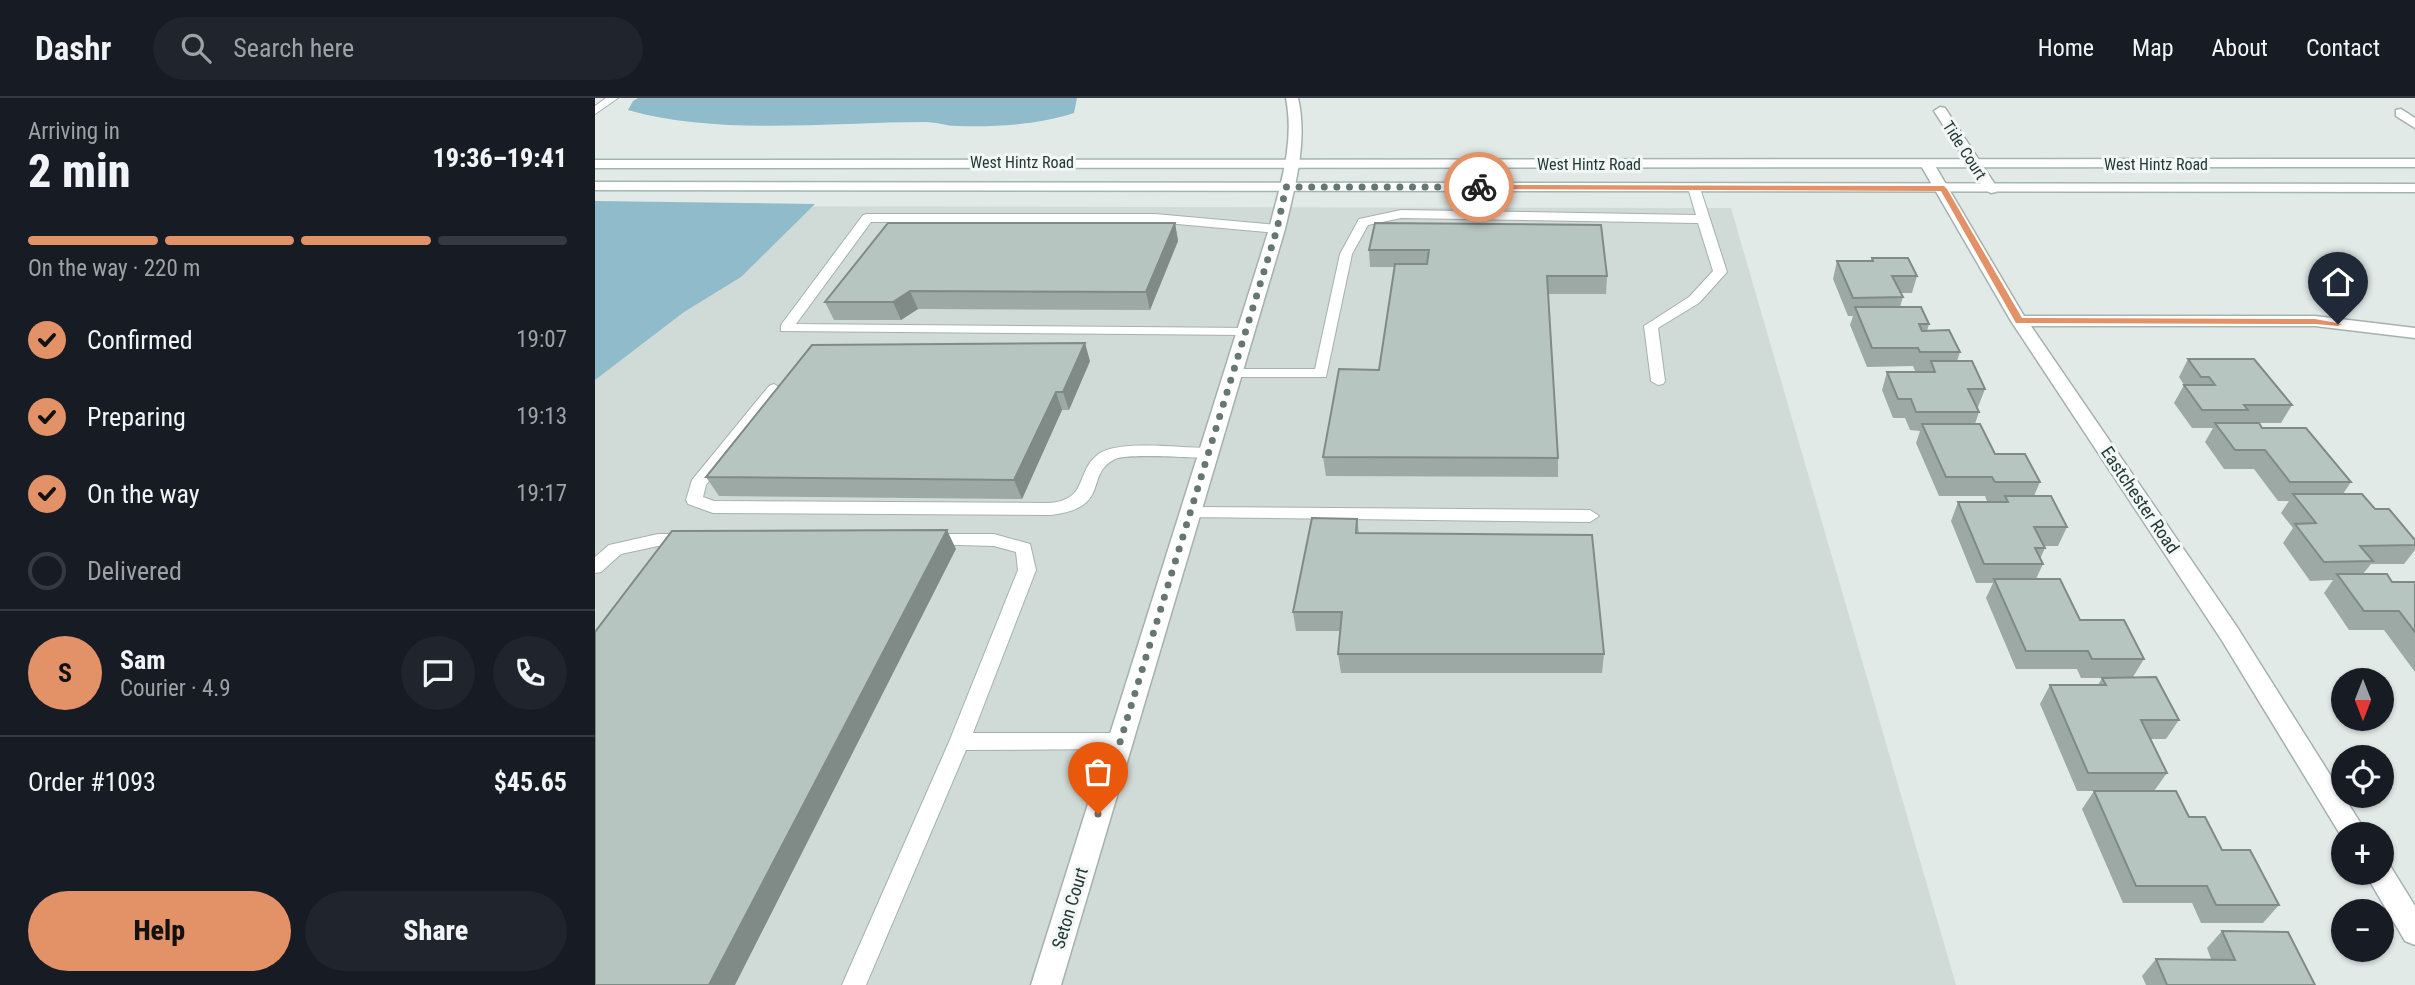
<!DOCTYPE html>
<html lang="en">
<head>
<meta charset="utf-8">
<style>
	body { margin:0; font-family:"Roboto Condensed",sans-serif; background:#20242c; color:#f1f3f6; height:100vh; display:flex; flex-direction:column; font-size:26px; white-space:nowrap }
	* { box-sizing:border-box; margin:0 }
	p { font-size:23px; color:#9ea1a6 }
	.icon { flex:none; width:38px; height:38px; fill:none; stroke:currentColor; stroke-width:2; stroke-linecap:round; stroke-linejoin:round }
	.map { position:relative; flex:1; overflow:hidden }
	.details { display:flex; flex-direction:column; background:#171b24; width:595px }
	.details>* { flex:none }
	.needle { width:46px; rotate:180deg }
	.tools { position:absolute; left:1736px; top:570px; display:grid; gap:14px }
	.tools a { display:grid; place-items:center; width:63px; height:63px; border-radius:50%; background:#171b24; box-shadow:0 2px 5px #0004; font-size:35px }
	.pin { position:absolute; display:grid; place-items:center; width:60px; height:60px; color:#fff; margin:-72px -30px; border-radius:50% 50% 50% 0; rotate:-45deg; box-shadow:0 0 7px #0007 }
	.pin .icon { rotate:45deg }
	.courier { position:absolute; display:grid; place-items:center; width:70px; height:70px; margin:-35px; border:5px solid #e39167; border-radius:50%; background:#fff; color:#222; box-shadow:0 2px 9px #0007 }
	.overview em { font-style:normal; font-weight:800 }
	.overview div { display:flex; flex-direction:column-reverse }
	.overview { display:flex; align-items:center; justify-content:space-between; height:119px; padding:0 28px }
	h1 { font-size:46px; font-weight:800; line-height:52px }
	.bar { display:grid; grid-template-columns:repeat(4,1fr); gap:10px 7px; align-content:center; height:84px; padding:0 28px }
	.bar i { height:9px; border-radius:5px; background:#363941 }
	.bar .selected { background:#e39167 }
	.bar p { grid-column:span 4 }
	.line { display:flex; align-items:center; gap:18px; padding:0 28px; border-top:2px solid #363941 }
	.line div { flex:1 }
	.round { display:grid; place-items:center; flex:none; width:74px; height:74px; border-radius:37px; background:#20242c }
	ol { padding:0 28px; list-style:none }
	li { display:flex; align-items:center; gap:21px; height:77px }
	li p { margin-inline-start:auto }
	li .icon { padding:7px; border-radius:50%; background:#e39167; color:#111; stroke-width:4 }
	li:last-child { color:#9ea1a6 }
	li i { width:38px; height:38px; border:4px solid #363941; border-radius:50% }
	.action { display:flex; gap:14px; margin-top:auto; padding:14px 28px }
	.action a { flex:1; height:80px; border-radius:42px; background:#e39167; color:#111; font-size:28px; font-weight:800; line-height:80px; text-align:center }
	.action a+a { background:#20242c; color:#f1f3f6 }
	header { display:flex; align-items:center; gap:42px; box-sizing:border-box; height:98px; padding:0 35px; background:#171b24; border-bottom:2px solid #363941 }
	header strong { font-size:33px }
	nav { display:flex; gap:38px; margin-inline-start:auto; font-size:24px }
	.search { width:490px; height:63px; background:#20242c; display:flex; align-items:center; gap:18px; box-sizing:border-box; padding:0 24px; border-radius:38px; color:#9ea1a6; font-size:26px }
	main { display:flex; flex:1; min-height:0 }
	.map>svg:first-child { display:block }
</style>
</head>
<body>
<header>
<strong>Dashr</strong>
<div class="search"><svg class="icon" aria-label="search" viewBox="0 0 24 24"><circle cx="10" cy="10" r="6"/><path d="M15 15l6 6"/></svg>Search here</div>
<nav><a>Home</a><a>Map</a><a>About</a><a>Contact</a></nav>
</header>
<main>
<section class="details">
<div class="overview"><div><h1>2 min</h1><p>Arriving in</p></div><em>19:36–19:41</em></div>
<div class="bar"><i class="selected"></i><i class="selected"></i><i class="selected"></i><i></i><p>On the way · 220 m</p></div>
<ol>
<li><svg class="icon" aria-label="check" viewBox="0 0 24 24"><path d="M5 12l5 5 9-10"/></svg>Confirmed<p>19:07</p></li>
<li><svg class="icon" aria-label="check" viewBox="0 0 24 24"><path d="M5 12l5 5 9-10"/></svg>Preparing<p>19:13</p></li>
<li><svg class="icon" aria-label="check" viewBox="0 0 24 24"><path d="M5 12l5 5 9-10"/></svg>On the way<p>19:17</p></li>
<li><i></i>Delivered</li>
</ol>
<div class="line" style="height:126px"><b class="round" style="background:#e39167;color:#111">S</b><div><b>Sam</b><p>Courier · 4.9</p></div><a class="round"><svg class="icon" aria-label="chat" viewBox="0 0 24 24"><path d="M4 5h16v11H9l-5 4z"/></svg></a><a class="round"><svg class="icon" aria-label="phone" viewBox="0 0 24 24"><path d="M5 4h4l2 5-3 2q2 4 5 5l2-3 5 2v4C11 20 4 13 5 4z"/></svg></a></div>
<div class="line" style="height:91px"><div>Order #1093</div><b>$45.65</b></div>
<div class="action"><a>Help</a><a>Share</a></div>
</section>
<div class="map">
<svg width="1820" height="887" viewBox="0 0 1820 887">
	<rect width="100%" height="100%" fill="#e2eae7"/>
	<!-- built -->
	<path fill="#d0dad6" d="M 0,108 L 1136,110 L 1361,887 L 0,887 Z"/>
	<!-- water -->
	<path fill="#8fbbca" d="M 43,0 L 482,0 L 479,15 C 442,27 401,29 362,28 C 352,28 341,24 331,24 C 236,24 123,38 33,12 L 38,3 Z
		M 0,103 L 220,106 L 146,179 L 89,214 L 0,282 Z"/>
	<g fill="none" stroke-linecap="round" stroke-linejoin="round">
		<!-- service casing -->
		<g stroke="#a5b1ae" stroke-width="2">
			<path id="service" d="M 11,0 L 23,0 L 0,16 L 0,8 Z
				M 1099,86 L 1105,90 L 1132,174 L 1104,205 L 1063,230 L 1070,283 L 1068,286 L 1063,287 L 1056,283 L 1049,228 L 1094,199 L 1118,173 L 1103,125 L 806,120 L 773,127 L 757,156 L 731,279 L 638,279 L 631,275 L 638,271 L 720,271 L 745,156 L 764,121 L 806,112 L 1101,117 L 1093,90 Z
				M 272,116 L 560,116 L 682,127 L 688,131 L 682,135 L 560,124 L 276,124 L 201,226 L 656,230 L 656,236 L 651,237 L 186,233 L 186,227 L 268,117 Z
				M 179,286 L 187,291 L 111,387 L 108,399 L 119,403 L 455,405 C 495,401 479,373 505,355 C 527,342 586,350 613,350 L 621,355 L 613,360 C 594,360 534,355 520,361 C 488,377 518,410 455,417 L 118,415 L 93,406 L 91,402 L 97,382 L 174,288 Z
				M 595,409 L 995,412 L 1004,418 L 995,424 L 589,419 L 586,415 Z
				M 63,436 L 94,436 L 103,442 L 94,448 L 63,448 L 26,456 L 6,474 L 0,475 L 0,459 L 14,447 Z
				M 335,436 L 399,436 L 435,446 L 441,472 L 378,635 L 526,635 L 533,637 L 536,643 L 533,649 L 526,651 L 371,652 L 271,887 L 247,887 L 354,644 L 423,472 L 421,454 L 399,448 L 329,446 L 326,442 Z"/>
		</g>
		<!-- minor casing -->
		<g stroke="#a5b1ae" stroke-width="3">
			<path id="minor" d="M 691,0 L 703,0 C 713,44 700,88 690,131 L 466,887 L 436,887 L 674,131 C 685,88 700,45 691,0 Z
				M 1345,9 L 1350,10 L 1403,91 L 1401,94 L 1396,95 L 1389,91 L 1339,13 Z
				M 1806,11 L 1820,20 L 1820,30 L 1801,18 L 1801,12 Z
				M 1332,62 L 1339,66 L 1429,218 L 1720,218 L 1820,230 L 1820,240 L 1720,228 L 1436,228 L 1642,529 L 1773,737 L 1748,737 L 1748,741 L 1626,541 L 1416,223 L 1325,66 Z
				M 1787,764 L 1794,766 L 1820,808 L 1820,847 L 1810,843 L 1770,775 L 1787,775 Z"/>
		</g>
		<!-- secondary casing -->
		<g stroke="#a2b5b0" stroke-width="3">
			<path id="secondary" d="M 1820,61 L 1820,69 L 0,70 L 0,62 Z
				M 0,84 L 1820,86 L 1820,94 L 0,92 Z"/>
		</g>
		<!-- service -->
		<use href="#service" fill="#fff" fill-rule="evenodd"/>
		<!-- minor -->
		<use href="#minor" fill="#fff" fill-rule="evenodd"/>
		<!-- secondary -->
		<use href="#secondary" fill="#fff" fill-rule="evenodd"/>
	</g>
	<!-- wall -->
	<path fill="#9da9a5" d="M 580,125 L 583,143 L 555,212 L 323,211 L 306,222 L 239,222 L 230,204 Z
		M 780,125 L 1012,178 L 1011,196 L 953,196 L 963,360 L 963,379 L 731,378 L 728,359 L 784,272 L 800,169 L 775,169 L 774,152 Z
		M 1277,160 L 1322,178 L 1317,195 L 1306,195 L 1308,199 L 1305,209 L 1334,226 L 1332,233 L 1365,254 L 1362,263 L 1390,291 L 1383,309 L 1382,309 L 1384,314 L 1380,326 L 1400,356 L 1445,384 L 1439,398 L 1472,429 L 1463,448 L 1449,448 L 1450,450 L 1445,461 L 1448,466 L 1441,481 L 1485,522 L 1549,561 L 1538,579 L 1584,622 L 1571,641 L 1555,641 L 1572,675 L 1559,693 L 1594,719 L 1684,807 L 1668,825 L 1606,825 L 1597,805 L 1528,805 L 1487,711 L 1499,693 L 1482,693 L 1445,606 L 1455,587 L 1503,587 L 1507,580 L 1516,580 L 1486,580 L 1482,571 L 1421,571 L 1391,500 L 1398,485 L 1381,485 L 1356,423 L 1363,404 L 1407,404 L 1408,403 L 1392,403 L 1390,398 L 1344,398 L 1321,345 L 1325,333 L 1315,332 L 1310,320 L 1298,320 L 1287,292 L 1292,274 L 1332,274 L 1333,273 L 1320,273 L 1318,268 L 1272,269 L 1255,227 L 1258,218 L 1253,218 L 1238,181 L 1242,163 L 1276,163 Z
		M 1593,261 L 1697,307 L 1686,325 L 1645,325 L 1667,330 L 1756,384 L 1748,396 L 1780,411 L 1820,442 L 1820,452 L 1809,466 L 1776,466 L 1768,476 L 1797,484 L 1820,484 L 1820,574 L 1789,532 L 1754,532 L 1729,495 L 1738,482 L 1715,483 L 1688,445 L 1698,430 L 1686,415 L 1694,403 L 1683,403 L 1659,371 L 1629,371 L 1610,344 L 1618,330 L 1597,330 L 1579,305 L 1589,287 L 1584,279 Z
		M 495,263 L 474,312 L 467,312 L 427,401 L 124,398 L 111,379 Z
		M 762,421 L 764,435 L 1009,556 L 1007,575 L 746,575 L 743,556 L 745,533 L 701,533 L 698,514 Z
		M 1627,833 L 1720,887 L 1551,887 L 1547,878 L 1561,861 L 1616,861 L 1612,850 Z"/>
	<!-- shaded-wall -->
	<path fill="#808a86" d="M 580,125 L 583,143 L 555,212 L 551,194 Z
		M 315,193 L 323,211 L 306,222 L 298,204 Z
		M 490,245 L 495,263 L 474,312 L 468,294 Z
		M 461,294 L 467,312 L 427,401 L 419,382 Z
		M 352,432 L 361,451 L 140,887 L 114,887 Z"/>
	<!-- building -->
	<path fill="#b7c5c0" stroke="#808a86" stroke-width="2" d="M 293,125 L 580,125 L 551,194 L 315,193 L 298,204 L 230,204 Z
		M 780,125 L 1006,127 L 1012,178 L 952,178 L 963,360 L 728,359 L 744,271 L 784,272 L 800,166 L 832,166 L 834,152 L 774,152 Z
		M 1277,160 L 1313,160 L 1322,178 L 1297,178 L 1308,199 L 1258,200 L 1242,163 L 1278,163 Z
		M 1260,209 L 1326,209 L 1334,226 L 1324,226 L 1327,233 L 1354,232 L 1365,254 L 1325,254 L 1323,250 L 1277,250 Z
		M 490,245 L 468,294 L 461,294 L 419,382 L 111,379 L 217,247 Z
		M 1593,261 L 1659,261 L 1697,307 L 1649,307 L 1653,312 L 1607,312 L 1589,287 L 1620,287 L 1614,279 L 1606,279 Z
		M 1336,263 L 1377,263 L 1390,291 L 1373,291 L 1384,314 L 1321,314 L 1316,301 L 1303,301 L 1292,274 L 1340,274 Z
		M 1620,325 L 1664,325 L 1667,330 L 1711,330 L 1756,384 L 1695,384 L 1670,352 L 1640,352 Z
		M 1327,326 L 1385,326 L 1400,356 L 1430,356 L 1445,384 L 1400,384 L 1397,379 L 1351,379 Z
		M 1698,396 L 1767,396 L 1780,411 L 1794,411 L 1820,442 L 1820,447 L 1765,448 L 1778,463 L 1729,464 L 1700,426 L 1721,425 Z
		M 1410,398 L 1456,398 L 1472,429 L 1439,429 L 1450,450 L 1440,450 L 1448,466 L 1389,466 L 1363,404 L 1413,404 Z
		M 717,420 L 762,421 L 761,435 L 997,437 L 1009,556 L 743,556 L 747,514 L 698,514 Z
		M 352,432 L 114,887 L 0,887 L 0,534 L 77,433 Z
		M 1742,476 L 1792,476 L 1797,484 L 1820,484 L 1820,534 L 1804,513 L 1769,513 Z
		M 1399,481 L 1465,481 L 1485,522 L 1529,522 L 1549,561 L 1497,561 L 1493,553 L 1431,553 Z
		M 1561,579 L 1584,622 L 1546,622 L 1572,675 L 1493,675 L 1455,587 L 1511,587 L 1507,580 Z
		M 1499,693 L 1581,693 L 1594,719 L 1610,719 L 1627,752 L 1655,752 L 1684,807 L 1621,807 L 1612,788 L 1541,788 Z
		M 1627,833 L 1693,834 L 1720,887 L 1572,887 L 1561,861 L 1640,862 Z"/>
	<!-- route -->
	<path fill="#e39167" d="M 884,87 L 1349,88 L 1352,91 L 1427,220 L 1720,221 L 1747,226 L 1743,228 L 1720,226 L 1421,225 L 1346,93 L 882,91 Z"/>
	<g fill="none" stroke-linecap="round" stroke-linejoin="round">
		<!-- done -->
		<path stroke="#667773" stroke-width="7" stroke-dasharray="0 12.6" d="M 503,716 L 682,131 L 691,89 L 884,89"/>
	</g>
	<g text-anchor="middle" stroke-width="6" stroke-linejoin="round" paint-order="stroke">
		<!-- far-street labels -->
		<g font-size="16" fill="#243935" stroke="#f2f7f5">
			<text transform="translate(1370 52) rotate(57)" y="6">Tide Court</text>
			<text x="427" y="70">West Hintz Road</text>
			<text x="994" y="72">West Hintz Road</text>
			<text x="1561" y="72">West Hintz Road</text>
		</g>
		<!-- street labels -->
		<g font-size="18" fill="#243935" stroke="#f2f7f5">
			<text transform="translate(1545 402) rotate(56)" y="6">Eastchester Road</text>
			<text transform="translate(475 810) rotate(-73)" y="6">Seton Court</text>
		</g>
	</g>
</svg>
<div class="tools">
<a><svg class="needle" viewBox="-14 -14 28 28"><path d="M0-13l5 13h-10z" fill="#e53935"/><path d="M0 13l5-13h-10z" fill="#9ea1a6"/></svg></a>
<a><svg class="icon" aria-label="locate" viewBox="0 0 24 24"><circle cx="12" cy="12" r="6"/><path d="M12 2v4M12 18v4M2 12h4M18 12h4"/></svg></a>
<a>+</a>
<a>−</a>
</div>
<div class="pin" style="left:503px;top:716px;background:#ea580c"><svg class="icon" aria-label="bag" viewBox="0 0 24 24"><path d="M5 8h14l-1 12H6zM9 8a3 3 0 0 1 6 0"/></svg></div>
<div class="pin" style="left:1743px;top:226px;background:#1f2937"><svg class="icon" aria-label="home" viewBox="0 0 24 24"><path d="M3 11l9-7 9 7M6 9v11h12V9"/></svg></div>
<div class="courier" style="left:884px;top:89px"><svg class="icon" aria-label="bike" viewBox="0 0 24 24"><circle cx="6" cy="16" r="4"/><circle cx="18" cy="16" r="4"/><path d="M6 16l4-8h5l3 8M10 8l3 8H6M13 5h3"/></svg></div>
</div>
</main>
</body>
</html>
